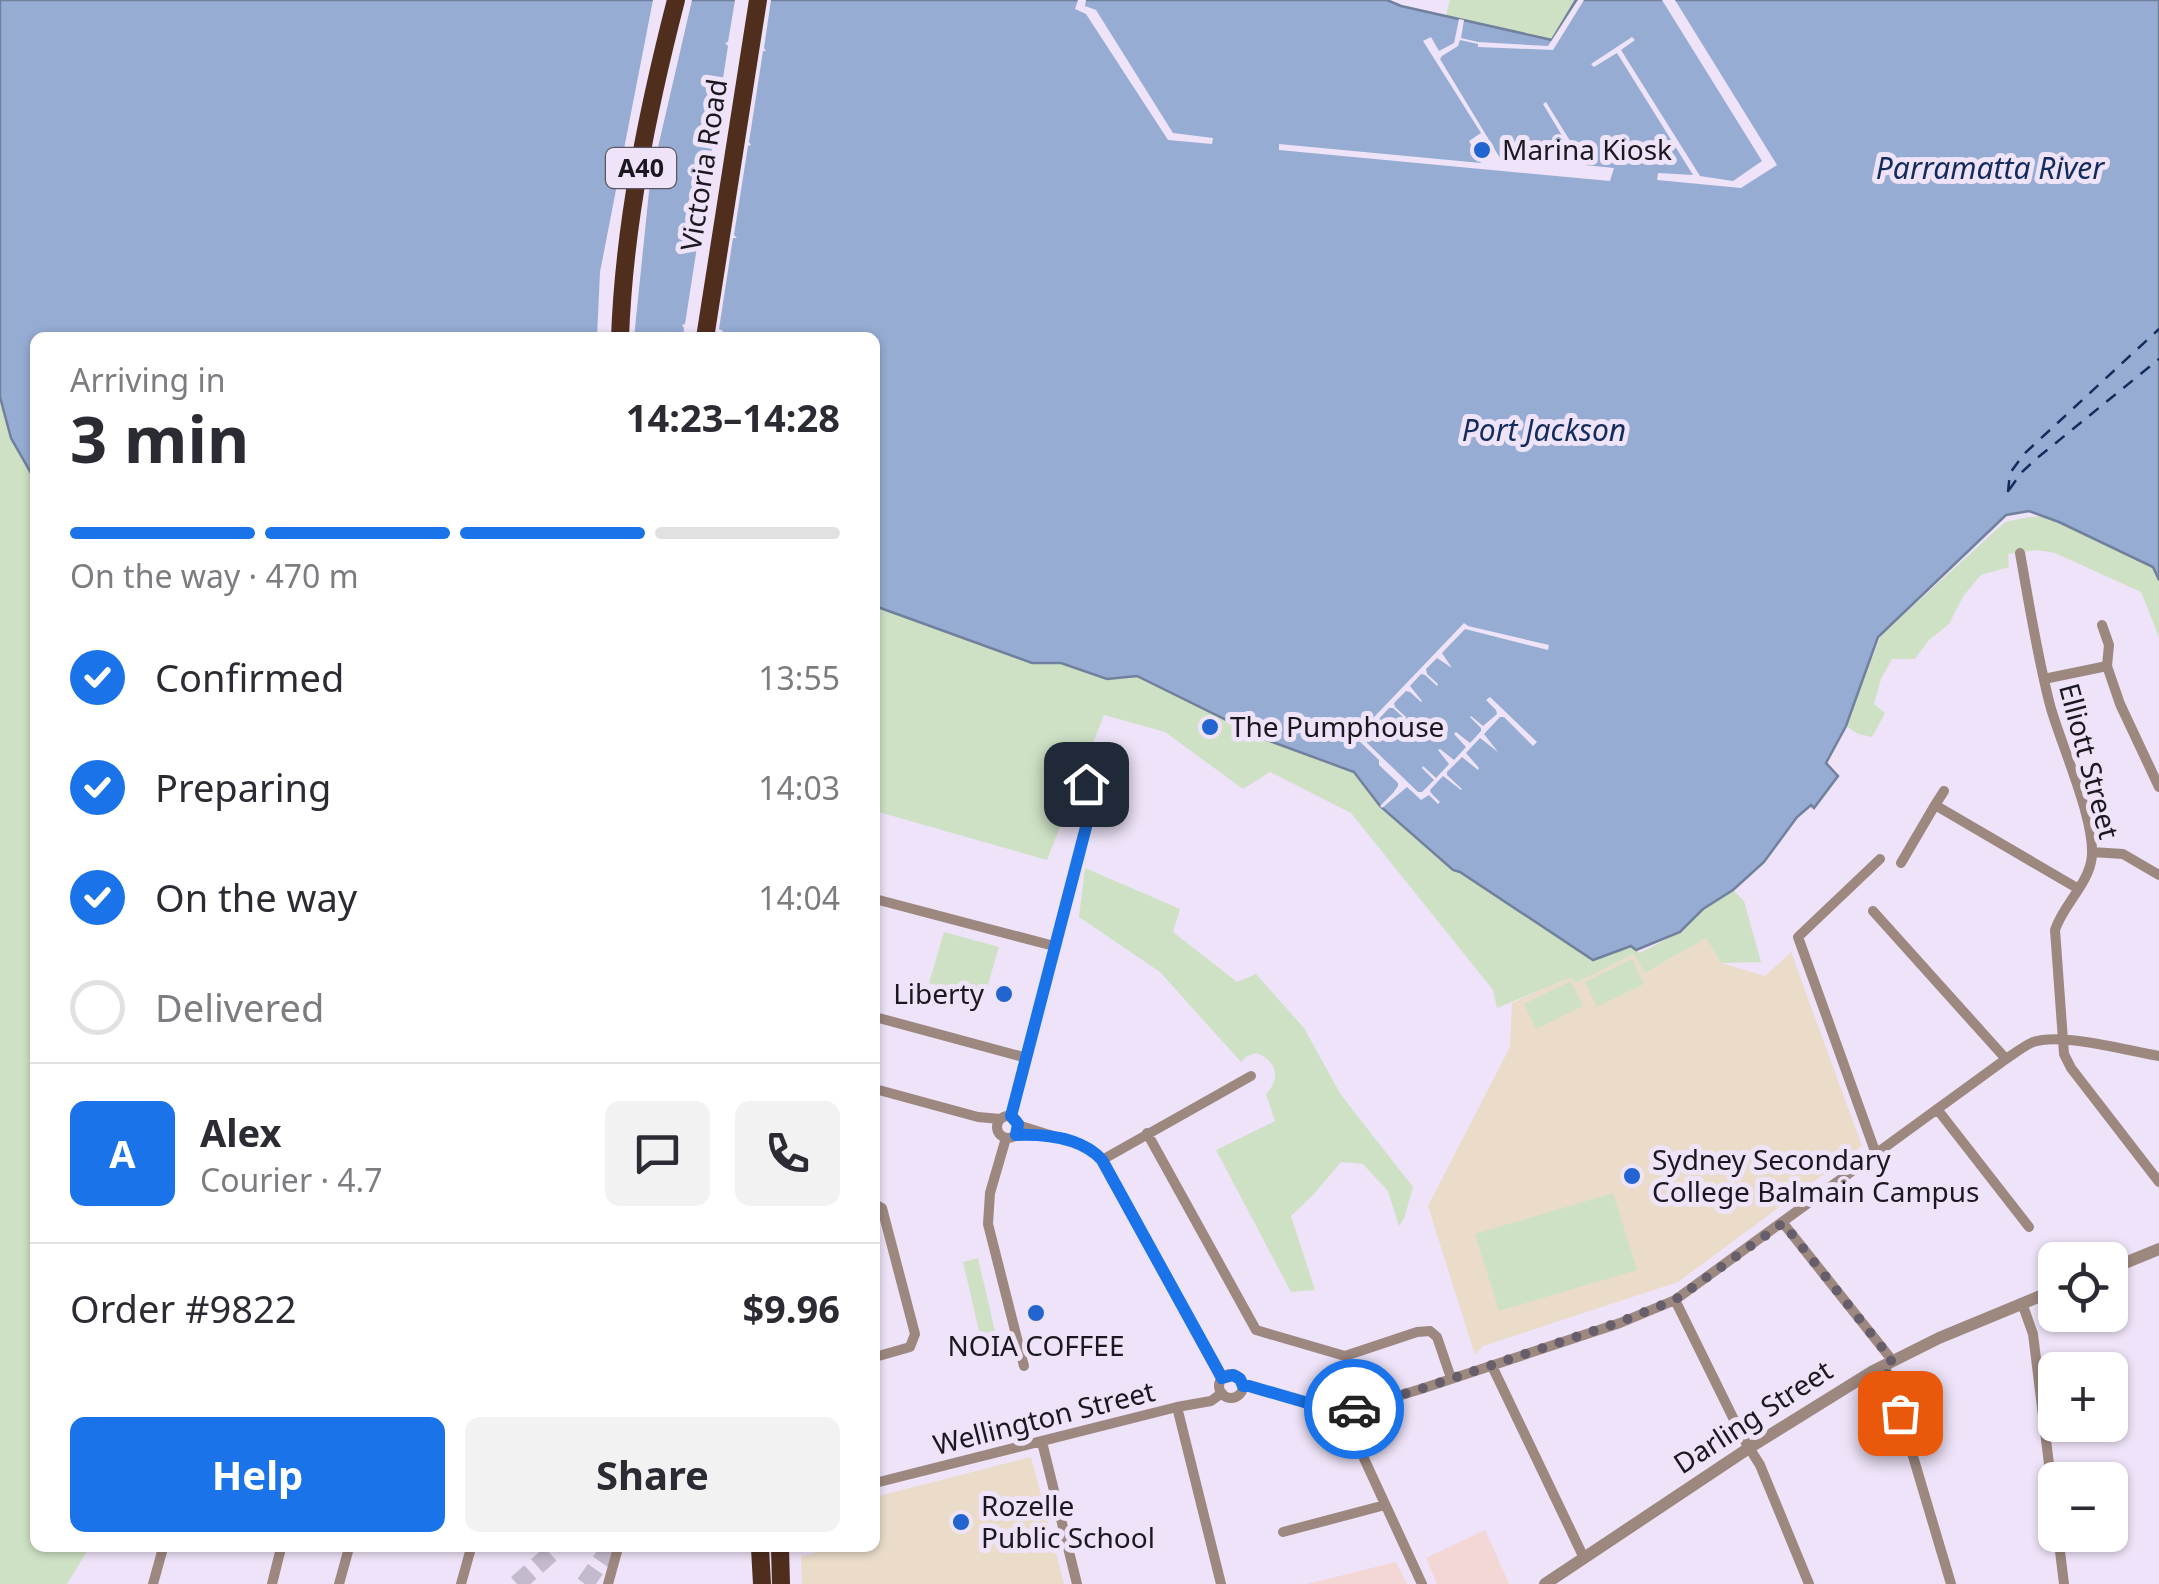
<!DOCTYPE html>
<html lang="en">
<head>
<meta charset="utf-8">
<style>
	body { margin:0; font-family:"Noto Sans",sans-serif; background:#f2f2f3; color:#2b2b33; height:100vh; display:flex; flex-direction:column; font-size:38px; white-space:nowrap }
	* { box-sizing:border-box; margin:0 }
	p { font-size:32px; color:#7c7c81 }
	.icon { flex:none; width:55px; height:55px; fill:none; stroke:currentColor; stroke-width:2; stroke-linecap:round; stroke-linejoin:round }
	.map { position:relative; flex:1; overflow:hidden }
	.drawer { position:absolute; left:30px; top:332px; width:850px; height:1220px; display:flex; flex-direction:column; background:#fff; border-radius:15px; box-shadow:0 2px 8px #0004 }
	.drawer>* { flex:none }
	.buttons { position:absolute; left:2038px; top:1242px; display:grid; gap:20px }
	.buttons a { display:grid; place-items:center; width:90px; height:90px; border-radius:15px; background:#fff; box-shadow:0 2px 8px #0004; font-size:50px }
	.pin { position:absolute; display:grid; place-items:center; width:85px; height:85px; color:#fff; margin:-42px; border-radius:20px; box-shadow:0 5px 15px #0006 }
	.courier { position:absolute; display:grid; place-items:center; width:100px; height:100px; margin:-50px; border:8px solid #1a73e8; border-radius:50%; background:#fff; color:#222; box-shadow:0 2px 12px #0007 }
	.overview em { font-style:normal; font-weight:700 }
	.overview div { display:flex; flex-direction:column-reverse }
	.overview { display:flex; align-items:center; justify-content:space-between; height:170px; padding:0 40px }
	h1 { font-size:65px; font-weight:700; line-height:75px }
	.bar { display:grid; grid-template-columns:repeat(4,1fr); gap:15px 10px; align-content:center; height:120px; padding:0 40px }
	.bar i { height:12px; border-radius:8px; background:#e1e1e2 }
	.bar .current { background:#1a73e8 }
	.bar p { grid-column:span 4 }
	.line { display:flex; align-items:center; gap:25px; padding:0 40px; border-top:2px solid #e1e1e2 }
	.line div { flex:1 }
	.round { display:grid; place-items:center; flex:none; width:105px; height:105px; border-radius:15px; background:#f2f2f3 }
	ol { padding:0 40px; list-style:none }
	li { display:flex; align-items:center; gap:30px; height:110px }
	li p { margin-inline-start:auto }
	li .icon { padding:10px; border-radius:50%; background:#1a73e8; color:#fff; stroke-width:4 }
	li:last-child { color:#7c7c81 }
	li i { width:55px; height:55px; border:5px solid #e1e1e2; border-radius:50% }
	.button { display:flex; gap:20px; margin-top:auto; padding:20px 40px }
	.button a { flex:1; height:115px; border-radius:15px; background:#1a73e8; color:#fff; font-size:40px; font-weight:700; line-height:115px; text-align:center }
	.button a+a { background:#f2f2f3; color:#2b2b33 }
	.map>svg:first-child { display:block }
</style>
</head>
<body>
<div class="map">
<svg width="2159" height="1584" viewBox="0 0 2159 1584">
	<rect width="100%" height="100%" fill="#eee3f8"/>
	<!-- commercial -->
	<path fill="#f2d7d5" d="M 1485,1530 L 1509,1584 L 1437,1584 L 1426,1558 Z
		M 1396,1562 L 1407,1584 L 1307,1584 Z"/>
	<!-- education -->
	<path fill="#eadcc9" d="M 1706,938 L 1721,963 L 1765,976 L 1791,952 L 1862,1146 L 1678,1282 L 1483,1346 L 1475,1355 L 1428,1206 L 1510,1047 L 1512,1003 L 1572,976 L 1576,983 L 1635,954 L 1645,973 Z
		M 1031,1457 L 1064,1584 L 802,1584 L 801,1556 L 837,1548 L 875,1548 L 875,1497 Z"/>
	<!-- green -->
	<path fill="#cee1c5" d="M 1450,0 L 1576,0 L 1553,40 L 1446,16 Z
		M 0,397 L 11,438 L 35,480 L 35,1548 L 89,1548 L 67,1584 L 0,1584 Z
		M 2044,516 L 2154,567 L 2159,580 L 2159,637 L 2141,592 L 2055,553 L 2037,550 L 2008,554 L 2009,567 L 1981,575 L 1964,595 L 1949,624 L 1929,640 L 1915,659 L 1892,659 L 1881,679 L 1874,704 L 1885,713 L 1872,737 L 1858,734 L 1846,726 L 1881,635 L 2005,522 L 2029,517 Z
		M 875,606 L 1031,663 L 1061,663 L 1107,679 L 1137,676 L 1267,740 L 1354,772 L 1380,806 L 1453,870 L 1631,946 L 1640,953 L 1680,932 L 1703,909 L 1733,890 L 1744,901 L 1761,962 L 1721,963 L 1706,938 L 1645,973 L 1634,954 L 1576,983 L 1572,977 L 1497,1008 L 1493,990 L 1351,813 L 1270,772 L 1243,789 L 1165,732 L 1104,715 L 1047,860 L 875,811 L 875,687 L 877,686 L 875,680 Z
		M 1085,868 L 1180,909 L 1173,932 L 1237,982 L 1256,974 L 1304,1028 L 1341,1095 L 1413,1187 L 1404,1219 L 1399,1226 L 1388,1191 L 1363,1164 L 1341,1162 L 1313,1195 L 1291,1216 L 1315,1290 L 1291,1292 L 1216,1150 L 1275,1121 L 1266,1094 C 1282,1078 1276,1060 1256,1053 L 1247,1056 L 1241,1062 L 1160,972 L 1079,917 Z
		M 944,932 L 999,947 L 984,998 L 929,983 Z
		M 1632,959 L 1644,984 L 1597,1007 L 1585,982 Z
		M 1571,981 L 1583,1006 L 1536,1029 L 1524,1004 Z
		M 1613,1193 L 1637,1270 L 1499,1311 L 1475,1234 Z
		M 978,1258 L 998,1344 L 983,1348 L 963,1262 Z"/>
	<!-- water -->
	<path fill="#96acd3" stroke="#71809d" stroke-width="2.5" d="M 0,0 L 1387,0 L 1401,6 L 1552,40 L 1576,0 L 2159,0 L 2159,580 L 2153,567 L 2059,522 L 2029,511 L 2006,515 L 1878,637 L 1846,726 L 1826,763 L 1838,776 L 1814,808 L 1811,805 L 1797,817 L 1764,862 L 1733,890 L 1703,909 L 1680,932 L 1636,950 L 1631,946 L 1593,960 L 1460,872 L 1453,870 L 1380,806 L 1354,772 L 1267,740 L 1137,676 L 1107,679 L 1061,663 L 1032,663 L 875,606 L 875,338 L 35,338 L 35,480 L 11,438 L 0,397 Z"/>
	<!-- pier -->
	<path fill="#eee3f8" d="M 653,0 L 692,0 L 650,182 L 634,338 L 597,337 L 600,272 Z
		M 735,0 L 771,0 L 764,48 L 766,51 L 763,51 L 749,142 L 751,145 L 748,146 L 734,235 L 737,238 L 733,238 L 719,329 L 723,331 L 723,333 L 719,333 L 718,337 L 683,337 L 684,328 L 682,325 L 685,324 L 699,234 L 696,230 L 699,230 L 713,141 L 710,137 L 714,137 L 728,46 L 725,43 L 728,42 Z
		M 1078,0 L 1086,0 L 1085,6 L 1096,10 L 1173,133 L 1213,138 L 1212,144 L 1168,140 L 1086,14 L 1075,9 Z
		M 1578,0 L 1584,0 L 1553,50 L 1478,47 L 1478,44 L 1460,40 L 1458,46 L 1442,56 L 1440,59 L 1500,158 L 1579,164 L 1543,104 L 1546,102 L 1585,165 L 1614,168 L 1610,181 L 1279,150 L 1279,144 L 1481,163 L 1469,141 L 1481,133 L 1423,41 L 1431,37 L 1439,51 L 1454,43 L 1459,19 L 1464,20 L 1461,38 L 1478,42 L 1548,46 Z
		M 1662,0 L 1675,0 L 1777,165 L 1741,188 L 1657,180 L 1658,173 L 1693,175 L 1617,53 L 1594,67 L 1591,64 L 1632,37 L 1635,40 L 1621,50 L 1700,176 L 1733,181 L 1762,161 Z
		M 1464,623 L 1468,626 L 1549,645 L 1548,650 L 1465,629 L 1442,653 L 1452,668 L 1437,658 L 1426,669 L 1427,674 L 1438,684 L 1437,686 L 1425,675 L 1421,674 L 1410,686 L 1422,701 L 1421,702 L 1410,692 L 1406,691 L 1394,703 L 1395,707 L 1406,717 L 1405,719 L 1393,708 L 1389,708 L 1378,720 L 1388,733 L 1386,735 L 1373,724 L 1363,735 L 1363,739 L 1418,792 L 1422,792 L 1434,780 L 1422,768 L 1423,766 L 1436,778 L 1449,764 L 1438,750 L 1440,749 L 1454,760 L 1466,747 L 1454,734 L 1456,732 L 1470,743 L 1481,731 L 1481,728 L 1470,717 L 1471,716 L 1483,726 L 1497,714 L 1496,710 L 1486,700 L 1490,697 L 1537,742 L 1533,746 L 1504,717 L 1500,717 L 1484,734 L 1498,752 L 1480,738 L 1466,753 L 1479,768 L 1478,770 L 1462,757 L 1447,772 L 1447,775 L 1462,789 L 1461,790 L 1443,776 L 1430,790 L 1431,793 L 1440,802 L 1438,804 L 1429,795 L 1421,800 L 1407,787 L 1382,808 L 1380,806 L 1393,793 L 1398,786 L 1398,783 L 1379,765 L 1379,760 L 1355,737 Z"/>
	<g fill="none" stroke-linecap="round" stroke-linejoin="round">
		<!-- ferry -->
		<path stroke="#142c5d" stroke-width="2.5" stroke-dasharray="12 10" stroke-linecap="butt" d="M 2009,490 L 2021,473 L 2036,459 L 2159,359
			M 2008,492 L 2010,473 L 2024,454 L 2159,329"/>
		<!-- motorway-tunnel -->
		<path stroke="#c4bacd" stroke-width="18" stroke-dasharray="18 9" stroke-linecap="butt" d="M 517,1584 L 557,1548
			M 585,1584 L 610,1548"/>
		<!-- minor -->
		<path stroke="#9d887f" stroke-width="10" d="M 2020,553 C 2029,603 2037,655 2050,705 C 2060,743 2099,827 2091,862 C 2086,886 2063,906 2055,930 L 2064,1054 L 2071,1068 L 2159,1182
			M 2102,625 L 2109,645 L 2107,666
			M 2044,679 L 2107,666 L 2120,704 L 2159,787
			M 1935,805 L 1944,791
			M 2092,852 L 2123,854 L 2159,875
			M 1901,863 L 1935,805 L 2077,888
			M 875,899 L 1054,946
			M 1873,911 L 2006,1059
			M 875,1017 L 1027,1058
			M 875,1089 L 978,1117 L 1000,1119
			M 1937,1109 L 2029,1227
			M 1011,1116 L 1086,827 L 1089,806 L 1086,784
			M997 1127a11 11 0 1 1 22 0a11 11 0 1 1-22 0Z
			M 1017,1121 L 1021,1126 L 1085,1146 L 1092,1150 L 1102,1160 L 1222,1379
			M 1147,1133 L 1256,1330 L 1345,1356 L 1417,1332 L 1430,1331 L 1437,1337 L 1451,1378
			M 1006,1138 L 990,1193 L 988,1224 L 1024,1366
			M 1876,1154 L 1798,937 L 1880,859
			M 1102,1160 L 1251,1076
			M 875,1204 L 882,1208 L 915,1334 L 910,1347 L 875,1357
			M 1783,1223 L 1892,1360
			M 1675,1300 L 1743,1438 L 1760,1465 L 1809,1584
			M 2022,1303 L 2033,1334 L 2055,1513
			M 1884,1365 L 1890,1379 L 1951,1584
			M 1492,1366 L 1584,1558
			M1219 1386a12 12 0 1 1 24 0a12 12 0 1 1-24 0Z
			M 1243,1386 L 1249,1386 L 1343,1413 L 1424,1388 L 1620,1323 L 1675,1300 L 2006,1059 C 2015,1053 2024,1046 2033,1042 C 2061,1032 2129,1051 2159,1056
			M 1177,1407 L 1221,1584
			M 1343,1413 L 1422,1584
			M 1042,1442 L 1077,1584
			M 875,1483 L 1177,1407 L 1211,1401 L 1222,1393
			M 1283,1532 L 1385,1505
			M 2058,1535 L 2064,1584
			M 153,1584 L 163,1548
			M 272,1584 L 281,1548
			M 339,1584 L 349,1548
			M 461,1584 L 471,1548
			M 608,1584 L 618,1548"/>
		<!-- tertiary -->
		<path stroke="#9d887f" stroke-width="12" d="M 2110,1269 L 2159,1249
			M 1545,1584 L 1749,1448 L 1873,1371 L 1939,1338 L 2055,1290"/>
		<!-- trunk -->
		<path stroke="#502e1e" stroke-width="18" d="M 620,338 C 624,224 648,109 676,0
			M 705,338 L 758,0
			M 760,1548 L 762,1584
			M 780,1548 L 781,1584"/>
	</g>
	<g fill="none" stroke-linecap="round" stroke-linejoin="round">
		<!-- done -->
		<path stroke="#665f6b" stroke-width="10" stroke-dasharray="0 18" d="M 1354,1409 L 1424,1388 L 1620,1322 L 1675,1300 L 1783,1223 L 1892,1360 L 1884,1365 L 1900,1413"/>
		<!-- route -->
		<path stroke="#1a73e8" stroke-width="12" d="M 1086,784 L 1089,806 L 1086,827 L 1011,1116 L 1018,1124 L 1016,1135 C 1045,1134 1081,1137 1102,1160 L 1222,1378 L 1233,1375 L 1240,1379 L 1243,1386 L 1249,1386 L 1342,1413 L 1354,1409"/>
	</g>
	<!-- markers -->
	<g fill="#2264d0" stroke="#eee3f8" stroke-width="4">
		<circle cx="1482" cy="150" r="10"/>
		<circle cx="1210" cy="727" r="10"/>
		<circle cx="1004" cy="994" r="10"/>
		<circle cx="1632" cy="1176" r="10"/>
		<circle cx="1036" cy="1313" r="10"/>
		<circle cx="961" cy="1522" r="10"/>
	</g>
	<g text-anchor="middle" stroke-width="10" stroke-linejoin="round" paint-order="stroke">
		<!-- shield labels -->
		<rect fill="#eee3f8" stroke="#5b5560" stroke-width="2.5" x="606" y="148" width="70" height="40" rx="8"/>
		<g font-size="25" font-weight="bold" fill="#1c181f">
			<text x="641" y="177">A40</text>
		</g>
		<!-- poi labels -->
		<g font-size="28" fill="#1c181f" stroke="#eee3f8" text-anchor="start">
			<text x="1502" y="160">Marina Kiosk</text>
			<text x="1230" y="737">The Pumphouse</text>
			<text x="984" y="1004" text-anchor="end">Liberty</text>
			<text x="1652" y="1170">Sydney Secondary<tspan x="1652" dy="32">College Balmain Campus</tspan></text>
			<text x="1036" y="1356" text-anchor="middle">NOIA COFFEE</text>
			<text x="981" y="1516">Rozelle<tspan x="981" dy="32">Public School</tspan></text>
		</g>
		<!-- street labels -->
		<g font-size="28" fill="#1c181f" stroke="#eee3f8">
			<text transform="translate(704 165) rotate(-81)" y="10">Victoria Road</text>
			<text transform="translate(2089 761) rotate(75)" y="10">Elliott Street</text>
			<text transform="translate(1753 1417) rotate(-33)" y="10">Darling Street</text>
			<text transform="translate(1044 1418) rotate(-14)" y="10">Wellington Street</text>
		</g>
		<!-- water labels -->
		<g font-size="30" font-style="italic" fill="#142c5d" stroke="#eee3f8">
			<text x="1990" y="179">Parramatta River</text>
			<text x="1544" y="441">Port Jackson</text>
		</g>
	</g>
</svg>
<div class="buttons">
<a><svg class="icon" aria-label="locate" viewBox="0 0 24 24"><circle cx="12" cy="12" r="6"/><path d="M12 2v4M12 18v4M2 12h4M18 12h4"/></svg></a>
<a>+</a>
<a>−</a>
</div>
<div class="pin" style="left:1900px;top:1413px;background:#ea580c"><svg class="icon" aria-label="bag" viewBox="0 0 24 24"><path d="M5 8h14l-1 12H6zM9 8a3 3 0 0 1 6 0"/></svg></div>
<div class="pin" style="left:1086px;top:784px;background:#1f2937"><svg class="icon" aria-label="home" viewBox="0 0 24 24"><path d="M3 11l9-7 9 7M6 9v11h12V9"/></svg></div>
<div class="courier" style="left:1354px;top:1409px"><svg class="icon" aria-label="car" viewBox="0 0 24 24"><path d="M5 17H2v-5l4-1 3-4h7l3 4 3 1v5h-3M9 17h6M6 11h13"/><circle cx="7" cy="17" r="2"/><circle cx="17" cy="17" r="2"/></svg></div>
<section class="drawer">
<div class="overview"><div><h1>3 min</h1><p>Arriving in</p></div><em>14:23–14:28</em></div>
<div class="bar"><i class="current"></i><i class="current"></i><i class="current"></i><i></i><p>On the way · 470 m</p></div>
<ol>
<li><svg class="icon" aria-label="check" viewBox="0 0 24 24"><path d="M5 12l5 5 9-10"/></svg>Confirmed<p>13:55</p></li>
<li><svg class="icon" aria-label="check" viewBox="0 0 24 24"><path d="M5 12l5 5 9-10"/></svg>Preparing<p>14:03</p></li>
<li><svg class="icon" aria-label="check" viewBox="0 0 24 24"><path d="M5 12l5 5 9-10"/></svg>On the way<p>14:04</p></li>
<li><i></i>Delivered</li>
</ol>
<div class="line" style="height:180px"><b class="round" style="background:#1a73e8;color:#fff">A</b><div><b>Alex</b><p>Courier · 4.7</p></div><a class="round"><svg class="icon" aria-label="chat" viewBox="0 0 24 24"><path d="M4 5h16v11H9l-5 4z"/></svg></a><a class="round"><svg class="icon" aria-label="phone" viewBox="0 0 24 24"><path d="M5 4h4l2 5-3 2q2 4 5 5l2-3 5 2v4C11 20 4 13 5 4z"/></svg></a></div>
<div class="line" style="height:130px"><div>Order #9822</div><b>$9.96</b></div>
<div class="button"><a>Help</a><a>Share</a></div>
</section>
</div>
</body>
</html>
